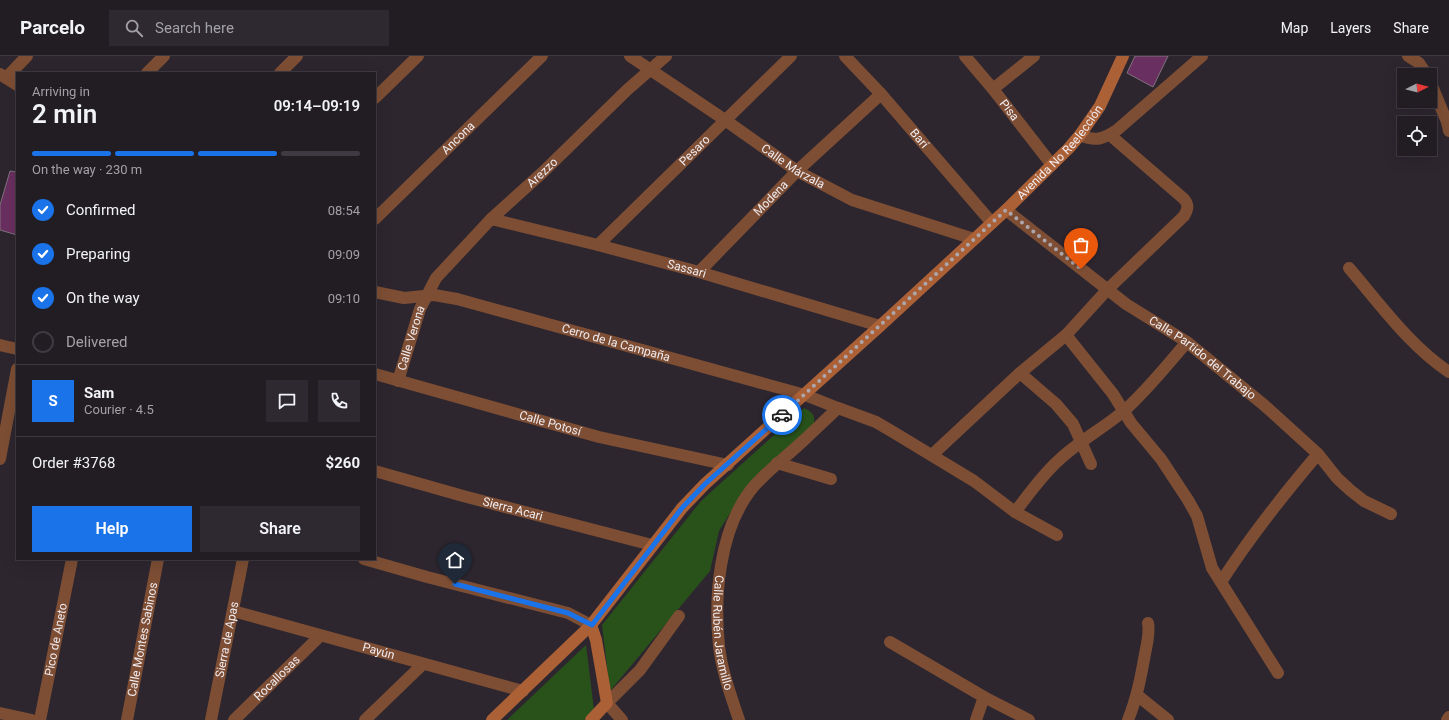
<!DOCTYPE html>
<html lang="en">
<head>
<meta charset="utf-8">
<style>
	body { margin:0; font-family:Roboto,sans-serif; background:#2e2930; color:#f1f3f6; height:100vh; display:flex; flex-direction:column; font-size:15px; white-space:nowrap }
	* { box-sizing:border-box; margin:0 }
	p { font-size:13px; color:#a2a1a6 }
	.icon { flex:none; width:22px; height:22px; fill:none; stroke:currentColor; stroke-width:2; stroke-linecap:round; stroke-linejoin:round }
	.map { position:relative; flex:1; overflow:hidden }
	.drawer { position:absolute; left:16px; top:16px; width:360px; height:488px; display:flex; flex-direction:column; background:#221c23; border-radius:0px; box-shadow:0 4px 16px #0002,0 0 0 1px #3f3a41 }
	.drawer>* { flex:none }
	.needle { width:26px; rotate:84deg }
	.controls { position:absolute; left:1397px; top:12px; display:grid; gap:8px }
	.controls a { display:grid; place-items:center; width:40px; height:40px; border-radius:0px; background:#221c23; box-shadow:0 4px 16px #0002,0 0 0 1px #3f3a41; font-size:20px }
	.pin { position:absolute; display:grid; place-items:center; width:34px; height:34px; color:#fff; margin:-41px -17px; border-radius:50% 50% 50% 0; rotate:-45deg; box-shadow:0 0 4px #0007 }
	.pin .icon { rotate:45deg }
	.courier { position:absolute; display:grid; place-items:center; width:40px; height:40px; margin:-20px; border:3px solid #1a73e8; border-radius:50%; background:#fff; color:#222; box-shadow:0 1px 5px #0007 }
	.summary em { font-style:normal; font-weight:600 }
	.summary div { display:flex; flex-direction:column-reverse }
	.summary { display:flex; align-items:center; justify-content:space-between; height:68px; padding:0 16px }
	h1 { font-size:26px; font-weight:600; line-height:30px }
	.bar { display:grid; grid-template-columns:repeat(4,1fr); gap:6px 4px; align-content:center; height:48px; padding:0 16px }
	.bar i { height:5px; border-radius:3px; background:#3f3a41 }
	.bar .active { background:#1a73e8 }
	.bar p { grid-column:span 4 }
	.line { display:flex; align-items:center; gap:10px; padding:0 16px; border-top:1px solid #3f3a41 }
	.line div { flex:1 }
	.round { display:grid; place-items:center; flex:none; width:42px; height:42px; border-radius:0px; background:#2e2930 }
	ol { padding:0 16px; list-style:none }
	li { display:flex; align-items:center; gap:12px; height:44px }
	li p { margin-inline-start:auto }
	li .icon { padding:4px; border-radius:50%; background:#1a73e8; color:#fff; stroke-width:4 }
	li:last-child { color:#a2a1a6 }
	li i { width:22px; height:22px; border:2px solid #3f3a41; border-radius:50% }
	.cta { display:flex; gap:8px; margin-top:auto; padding:8px 16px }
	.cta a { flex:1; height:46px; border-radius:0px; background:#1a73e8; color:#fff; font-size:16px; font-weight:600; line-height:46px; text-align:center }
	.cta a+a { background:#2e2930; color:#f1f3f6 }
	header { display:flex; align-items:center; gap:24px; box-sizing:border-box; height:56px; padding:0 20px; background:#221c23; border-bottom:1px solid #3f3a41 }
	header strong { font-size:19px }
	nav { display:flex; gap:22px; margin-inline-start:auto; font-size:14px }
	.search { width:280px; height:36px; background:#2e2930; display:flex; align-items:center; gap:10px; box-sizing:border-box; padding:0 14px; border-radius:0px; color:#a2a1a6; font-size:15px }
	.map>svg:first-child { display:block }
</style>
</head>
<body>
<header>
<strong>Parcelo</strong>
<div class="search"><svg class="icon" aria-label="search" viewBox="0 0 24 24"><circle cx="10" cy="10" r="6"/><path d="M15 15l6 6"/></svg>Search here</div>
<nav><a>Map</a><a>Layers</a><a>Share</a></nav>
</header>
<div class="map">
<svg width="1449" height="664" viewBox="0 0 1449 664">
	<rect width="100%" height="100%" fill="#2d262f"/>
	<!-- green -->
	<path fill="#29521a" d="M 804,352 C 815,357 816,362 812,373 L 743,436 L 719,475 L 710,515 L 610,635 L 602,569 L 701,445 Z
		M 586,589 L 594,654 L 584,664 L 507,664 Z"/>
	<!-- building -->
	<path fill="#692f60" stroke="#7f737c" d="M 1135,0 L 1168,0 L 1153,31 L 1127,17 Z
		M 10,115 L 17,116 L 17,179 L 0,174 L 0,149 Z"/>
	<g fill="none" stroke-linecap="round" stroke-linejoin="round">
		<!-- street -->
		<g stroke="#7d4e34" stroke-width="12">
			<path id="s1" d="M 630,0 L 725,64 L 797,115 L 852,144 L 974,183"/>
			<path id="s2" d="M 845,0 L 881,38 L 992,167"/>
			<path id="s3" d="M 965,0 L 993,33 L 1052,109"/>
			<path d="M 1408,0 L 1419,7 L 1427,19"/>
			<path d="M 147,17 L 164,0"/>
			<path d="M 280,17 L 297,0"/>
			<path d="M 0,18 L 17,29"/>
			<path d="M 6,22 L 27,0"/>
			<path d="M 1430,25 L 1447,66 L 1449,75"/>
			<path d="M 993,33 L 1034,0"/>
			<path d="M 375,42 L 418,0"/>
			<path d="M 1080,79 C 1096,86 1103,83 1117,74 L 1202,0"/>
			<path id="s4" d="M 1006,154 L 1126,248 L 1187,286 L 1264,349 L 1318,398 L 1337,422 L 1350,434 L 1364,445 L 1391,458"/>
			<path id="s5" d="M 375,163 L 542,0"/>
			<path id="s6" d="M 491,163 L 598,189 L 699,216 L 880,270"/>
			<path id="s7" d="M 598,189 L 791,0"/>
			<path d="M 1349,212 C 1380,248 1409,289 1449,316"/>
			<path id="s8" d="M 699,216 L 797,115 L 881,38"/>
			<path id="s9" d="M 375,236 L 404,242 L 434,239 L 457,243 L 805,339 L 838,352 C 826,363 815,374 803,385 C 785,402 765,416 750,435 C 719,476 714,541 719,590 C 722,616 731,640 739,664"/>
			<path d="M 1066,279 L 1113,338 L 1131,367 L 1161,403 L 1188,444 L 1197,460 L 1212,512 L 1278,617"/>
			<path d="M 0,289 L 17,293"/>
			<path d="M 1020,317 L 1056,348 L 1073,368 L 1091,408"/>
			<path id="s10" d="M 375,318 L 599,381 L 728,409"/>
			<path id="s11" d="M 398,325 L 420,253 L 436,222 L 491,163 L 542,117 L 627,34 L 666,0"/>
			<path d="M 838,352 L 876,366 L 893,376 L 974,425 L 1015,456 L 1057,479"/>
			<path d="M 932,399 L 1020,317 L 1066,279 L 1107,234 L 1184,160 C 1188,153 1189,149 1184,143 L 1110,79"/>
			<path d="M 0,403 L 17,313"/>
			<path d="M 777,407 L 831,423"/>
			<path id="s12" d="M 375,415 L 463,440 L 652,489"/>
			<path d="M 1015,456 C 1029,438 1042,419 1059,404 C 1079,385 1104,372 1125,354 C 1148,333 1167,309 1187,286"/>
			<path d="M 364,503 L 427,521 L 568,557 L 591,569"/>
			<path d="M 1221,526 C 1250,481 1283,439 1318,398"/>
			<path id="s13" d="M 233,555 L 523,635"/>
			<path d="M 890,586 L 984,641 L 1029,664"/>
			<path d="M 1137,639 L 1168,664"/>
			<path d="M 0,657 L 32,664"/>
			<path id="s14" d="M 40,664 L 72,503"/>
			<path id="s15" d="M 127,664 L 158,503"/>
			<path id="s16" d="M 211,664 L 243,503"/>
			<path id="s17" d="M 234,664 L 320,580"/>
			<path d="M 365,664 L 423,608"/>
			<path d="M 622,664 L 607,647 L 640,614 L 679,560"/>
			<path d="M 976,664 L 984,641"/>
			<path d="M 1128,664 C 1137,642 1141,620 1145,598 C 1147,587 1150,577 1148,567"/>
			<path d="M 1447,664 L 1449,661"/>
		</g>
		<!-- secondary -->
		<g stroke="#ab6036" stroke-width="12">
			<path id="s18" d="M 492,664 L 591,569 L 682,452 L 705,428 L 880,270 L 1006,154 L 1069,92 L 1080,79 L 1100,50 L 1123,0"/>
			<path d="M 591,664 L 607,647 L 596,584 L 591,569"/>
		</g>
	</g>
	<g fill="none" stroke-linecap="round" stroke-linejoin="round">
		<!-- done -->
		<path stroke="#aca7ad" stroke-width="4" stroke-dasharray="0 7.2" d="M 782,359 L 1006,154 L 1081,213"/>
		<!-- route -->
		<path stroke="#1a73e8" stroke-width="5" d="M 455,528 L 568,557 L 592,569 L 682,452 L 705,428 L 782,359"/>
	</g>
	<g text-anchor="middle" stroke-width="4" stroke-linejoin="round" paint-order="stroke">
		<!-- street labels -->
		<g font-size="12" fill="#f0ecf1" stroke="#231c25">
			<text dy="4" stroke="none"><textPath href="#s3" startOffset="70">Pisa</textPath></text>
			<text dy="4" stroke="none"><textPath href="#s5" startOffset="116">Ancona</textPath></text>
			<text dy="4" stroke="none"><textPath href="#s2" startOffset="111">Barí</textPath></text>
			<text dy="4" stroke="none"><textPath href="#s7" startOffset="135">Pesaro</textPath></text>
			<text dy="4" stroke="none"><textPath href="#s18" startOffset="805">Avenida No Reelección</textPath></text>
			<text dy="4" stroke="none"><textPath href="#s1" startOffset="197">Calle Márzala</textPath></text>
			<text dy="4" stroke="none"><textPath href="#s11" startOffset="260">Arezzo</textPath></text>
			<text dy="4" stroke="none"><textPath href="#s8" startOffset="103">Modena</textPath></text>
			<text dy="4" stroke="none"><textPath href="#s6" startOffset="202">Sassari</textPath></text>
			<text dy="4" stroke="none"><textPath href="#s11" startOffset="45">Calle Verona</textPath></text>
			<text dy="4" stroke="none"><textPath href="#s9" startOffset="248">Cerro de la Campaña</textPath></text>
			<text dy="4" stroke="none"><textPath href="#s4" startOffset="246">Calle Partido del Trabajo</textPath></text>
			<text dy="4" stroke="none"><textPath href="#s10" startOffset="182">Calle Potosí</textPath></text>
			<text dy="4" stroke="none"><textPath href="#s12" startOffset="143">Sierra Acari</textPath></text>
			<text dy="4" stroke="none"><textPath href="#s9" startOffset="749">Calle Rubén Jaramillo</textPath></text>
			<text dy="4" stroke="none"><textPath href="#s14" startOffset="82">Pico de Aneto</textPath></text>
			<text dy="4" stroke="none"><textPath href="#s15" startOffset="82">Calle Montes Sabinos</textPath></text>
			<text dy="4" stroke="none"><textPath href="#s16" startOffset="82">Sierra de Apas</textPath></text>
			<text dy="4" stroke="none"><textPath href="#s13" startOffset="151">Payún</textPath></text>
			<text dy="4" stroke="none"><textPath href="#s17" startOffset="60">Rocallosas</textPath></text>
		</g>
	</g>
</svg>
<div class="controls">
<a><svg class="needle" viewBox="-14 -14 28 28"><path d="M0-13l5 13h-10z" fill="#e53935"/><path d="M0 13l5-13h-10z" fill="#a2a1a6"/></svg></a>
<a><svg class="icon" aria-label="locate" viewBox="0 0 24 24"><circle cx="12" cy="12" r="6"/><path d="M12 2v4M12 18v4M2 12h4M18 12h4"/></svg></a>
</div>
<div class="pin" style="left:1081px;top:213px;background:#ea580c"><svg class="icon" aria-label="bag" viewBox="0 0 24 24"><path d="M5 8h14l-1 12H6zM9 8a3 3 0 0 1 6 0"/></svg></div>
<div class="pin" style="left:455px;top:528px;background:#1f2937"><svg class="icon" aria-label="home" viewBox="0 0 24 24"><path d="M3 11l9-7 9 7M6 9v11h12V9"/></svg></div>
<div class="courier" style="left:782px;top:359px"><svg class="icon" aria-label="car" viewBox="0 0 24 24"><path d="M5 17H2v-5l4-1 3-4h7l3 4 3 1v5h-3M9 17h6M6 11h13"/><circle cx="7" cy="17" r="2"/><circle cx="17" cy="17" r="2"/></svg></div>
<section class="drawer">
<div class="summary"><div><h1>2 min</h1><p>Arriving in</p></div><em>09:14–09:19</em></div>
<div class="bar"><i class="active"></i><i class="active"></i><i class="active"></i><i></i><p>On the way · 230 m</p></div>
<ol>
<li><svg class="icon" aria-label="check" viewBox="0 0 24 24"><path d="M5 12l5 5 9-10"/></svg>Confirmed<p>08:54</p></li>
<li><svg class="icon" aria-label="check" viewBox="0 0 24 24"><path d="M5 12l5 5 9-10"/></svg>Preparing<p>09:09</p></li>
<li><svg class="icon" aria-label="check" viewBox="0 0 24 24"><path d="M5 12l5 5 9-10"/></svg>On the way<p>09:10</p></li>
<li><i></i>Delivered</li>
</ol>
<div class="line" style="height:72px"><b class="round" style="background:#1a73e8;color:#fff">S</b><div><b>Sam</b><p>Courier · 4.5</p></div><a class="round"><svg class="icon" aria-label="chat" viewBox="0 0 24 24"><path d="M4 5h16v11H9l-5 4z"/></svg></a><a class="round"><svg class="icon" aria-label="phone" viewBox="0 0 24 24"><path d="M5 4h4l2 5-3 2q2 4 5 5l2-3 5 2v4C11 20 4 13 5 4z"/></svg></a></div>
<div class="line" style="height:52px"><div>Order #3768</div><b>$260</b></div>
<div class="cta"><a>Help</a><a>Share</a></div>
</section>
</div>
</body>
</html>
